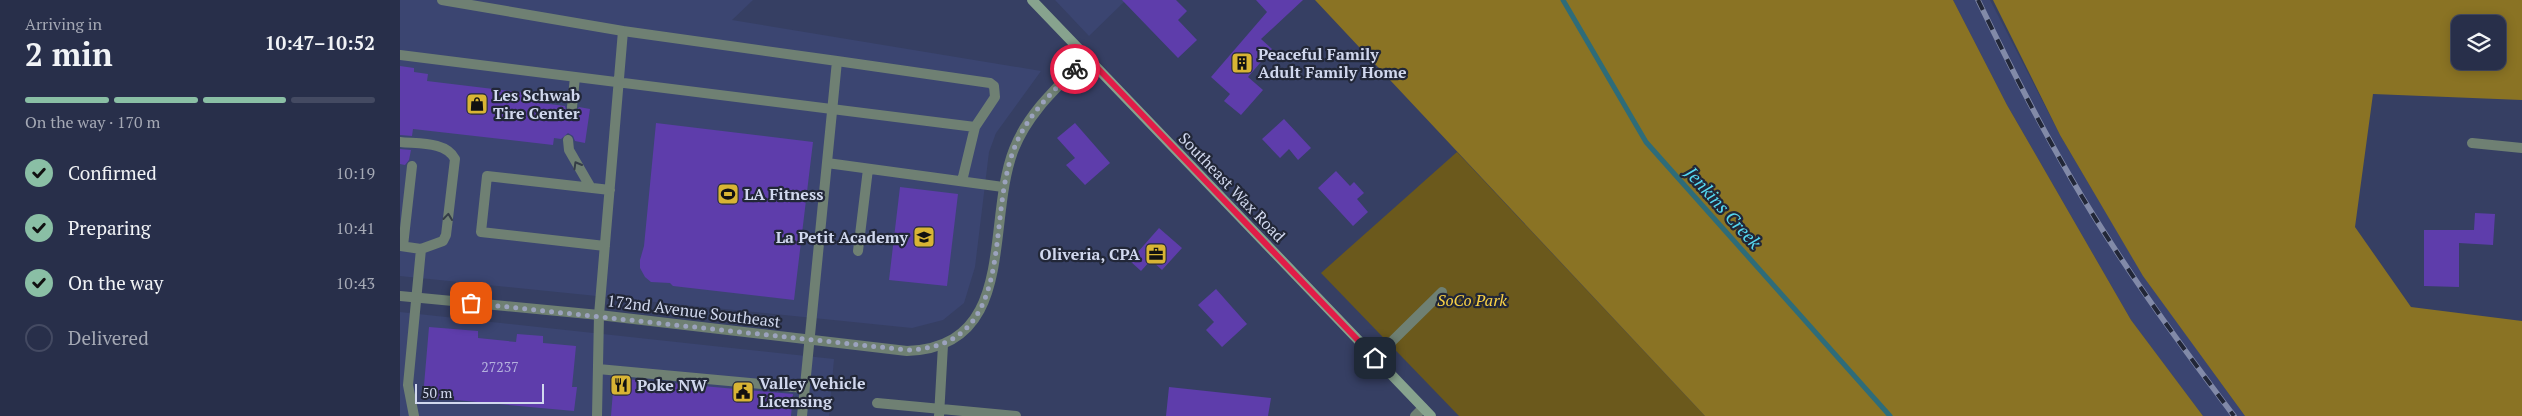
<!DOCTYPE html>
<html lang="en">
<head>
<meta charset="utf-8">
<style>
	body { margin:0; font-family:"PT Serif",serif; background:#343b54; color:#f1f3f6; height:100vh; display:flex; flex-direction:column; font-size:19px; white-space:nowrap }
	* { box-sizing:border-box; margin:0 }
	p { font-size:16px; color:#a5a9b5 }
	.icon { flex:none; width:28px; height:28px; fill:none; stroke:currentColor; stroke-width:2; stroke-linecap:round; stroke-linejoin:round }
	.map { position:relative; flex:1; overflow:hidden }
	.details { display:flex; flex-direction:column; background:#282f4a; width:400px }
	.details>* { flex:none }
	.fabs { position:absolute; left:2051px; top:15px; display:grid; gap:10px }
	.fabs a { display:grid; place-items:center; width:55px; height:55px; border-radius:10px; background:#282f4a; box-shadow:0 2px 12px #0003,0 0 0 1px #444a62; font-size:25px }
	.scale { position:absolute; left:15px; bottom:12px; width:129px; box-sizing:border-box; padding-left:5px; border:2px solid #d1d8ee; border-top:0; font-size:14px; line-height:18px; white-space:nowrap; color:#d1d8ee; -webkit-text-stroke:4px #222738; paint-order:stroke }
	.pin { position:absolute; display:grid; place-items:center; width:42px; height:42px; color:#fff; margin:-21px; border-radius:10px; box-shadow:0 2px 8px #0006 }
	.courier { position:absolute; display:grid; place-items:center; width:50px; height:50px; margin:-25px; border:4px solid #e11d48; border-radius:50%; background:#fff; color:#222; box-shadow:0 1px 6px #0007 }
	.headline em { font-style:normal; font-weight:600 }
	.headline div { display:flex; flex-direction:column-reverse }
	.headline { display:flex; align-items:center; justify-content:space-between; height:85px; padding:0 25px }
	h1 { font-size:32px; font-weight:600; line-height:38px }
	.bar { display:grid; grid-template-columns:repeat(4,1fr); gap:8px 5px; align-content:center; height:60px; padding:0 25px }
	.bar i { height:6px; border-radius:4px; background:#444a62 }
	.bar .active { background:#8abfa5 }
	.bar p { grid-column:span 4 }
	ol { padding:0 25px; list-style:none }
	li { display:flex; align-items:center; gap:15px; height:55px }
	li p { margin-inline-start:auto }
	li .icon { padding:5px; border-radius:50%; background:#8abfa5; color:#111; stroke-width:4 }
	li:last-child { color:#a5a9b5 }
	li i { width:28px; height:28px; border:2px solid #444a62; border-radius:50% }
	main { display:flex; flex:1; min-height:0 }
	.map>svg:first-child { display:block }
</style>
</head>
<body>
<main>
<section class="details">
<div class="headline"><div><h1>2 min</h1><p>Arriving in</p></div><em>10:47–10:52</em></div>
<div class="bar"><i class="active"></i><i class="active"></i><i class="active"></i><i></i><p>On the way · 170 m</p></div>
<ol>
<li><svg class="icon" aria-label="check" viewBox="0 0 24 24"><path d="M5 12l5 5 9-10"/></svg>Confirmed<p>10:19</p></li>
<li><svg class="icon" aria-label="check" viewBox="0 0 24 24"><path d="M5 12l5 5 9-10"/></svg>Preparing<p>10:41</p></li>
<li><svg class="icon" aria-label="check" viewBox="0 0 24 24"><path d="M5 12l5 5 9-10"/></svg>On the way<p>10:43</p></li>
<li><i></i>Delivered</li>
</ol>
</section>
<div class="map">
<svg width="2122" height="416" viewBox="0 0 2122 416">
	<rect width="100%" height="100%" fill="#363f63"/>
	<!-- built -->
	<path fill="#3b4571" d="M 0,0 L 353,0 L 332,20 L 641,71 L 596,133 L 589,152 L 575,267 L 564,303 L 543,320 L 512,328 L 0,276 Z
		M 655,0 L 726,0 L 689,36 Z
		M 1553,0 L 1590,0 L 1660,135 L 1743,275 L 1845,416 L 1803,416 L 1731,320 L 1607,105 Z
		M 0,312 L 434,359 L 429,416 L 0,416 Z"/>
	<!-- green -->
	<path fill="#6b591c" d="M 1057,152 L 1305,416 L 1059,416 L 921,273 Z"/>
	<!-- forest -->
	<path fill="#8a7324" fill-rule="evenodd" d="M 915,0 L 1553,0 L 1607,105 L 1731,320 L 1803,416 L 1305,416 Z
		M 1593,0 L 2122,0 L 2122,100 L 1973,94 L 1955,227 L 2011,307 L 2122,321 L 2122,416 L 1845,416 L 1743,276 L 1660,135 ZM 2060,24 L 2098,24 L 2098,61 L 2060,61 Z"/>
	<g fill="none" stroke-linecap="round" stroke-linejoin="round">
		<!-- stream -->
		<path stroke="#2e6c79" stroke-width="5" d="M 1163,0 L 1246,142 L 1490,416"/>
	</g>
	<!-- building -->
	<path fill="#5e3dab" d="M 722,0 L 776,0 L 787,11 L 778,20 L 797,40 L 778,58 Z
		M 856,0 L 903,0 L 861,39 L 872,49 L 848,77 L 863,90 L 841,115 L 824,101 L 830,94 L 811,77 L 867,12 Z
		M 0,66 L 14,68 L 14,72 L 28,74 L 27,81 L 135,94 L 134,102 L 165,106 L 166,110 L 171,114 L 175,113 L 179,107 L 190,109 L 185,143 L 175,141 L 173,136 L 168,133 L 161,139 L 154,138 L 153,145 L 13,129 L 12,136 L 0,135 Z
		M 884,119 L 911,148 L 898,160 L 889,149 L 880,158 L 862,139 Z
		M 256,123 L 413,142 L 394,300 L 273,286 L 270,283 L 251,282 L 245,277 L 240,268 L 240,260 L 244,246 Z
		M 675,123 L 710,163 L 685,185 L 666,165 L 675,158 L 657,138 Z
		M 0,149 L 11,150 L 9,160 L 5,165 L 0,164 Z
		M 936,171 L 950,186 L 954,182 L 964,193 L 957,199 L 968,212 L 953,226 L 918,188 Z
		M 500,187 L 558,194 L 547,286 L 489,280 Z
		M 2075,213 L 2095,214 L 2093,245 L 2059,243 L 2059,287 L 2024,286 L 2024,230 L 2074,230 Z
		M 759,228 L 782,248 L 762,270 L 751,260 L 741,271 L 730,261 Z
		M 816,289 L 847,324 L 822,347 L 806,330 L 814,322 L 798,305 Z
		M 29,327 L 78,331 L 78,338 L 116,342 L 117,334 L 143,336 L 143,343 L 176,346 L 172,387 L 177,387 L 174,411 L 23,397 Z
		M 214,378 L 393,394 L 391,416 L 211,416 Z
		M 769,387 L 871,398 L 868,416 L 766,416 Z"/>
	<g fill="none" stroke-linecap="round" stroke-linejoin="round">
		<!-- lane -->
		<path stroke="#6f8073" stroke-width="10" d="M 42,0 L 223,31 L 199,315 L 197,416
			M 223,31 L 437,61 L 402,416
			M 0,55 L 575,127
			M 437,61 L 590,83 L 594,86 L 595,97 L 575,127 L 562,181
			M 172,107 L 175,77
			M 168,140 L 169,150 L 191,188
			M 0,142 C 17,144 46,141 55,159 L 46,235 L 43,241 L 21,249
			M 427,163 L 603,187
			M 0,246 L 21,249 L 8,385 L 14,416
			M 3,246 L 12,166
			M 205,246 L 81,232 L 87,176 L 210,190
			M 458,251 L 468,169
			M 975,358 L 1042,292
			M 198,369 L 404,388
			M 477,403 L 616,416
			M 539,416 L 543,345
			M 1015,416 L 1023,408"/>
		<!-- street -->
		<path stroke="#6f8073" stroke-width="10" d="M 2072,143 L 2122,148
			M 0,296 L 199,315 L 507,351 C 619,347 585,222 614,149 C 629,111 659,86 687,57"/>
		<!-- secondary -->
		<path stroke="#87a38e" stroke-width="10" d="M 632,0 L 1031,416"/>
		<!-- rail casing -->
		<g stroke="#828aa8" stroke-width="5.5">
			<path id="rail" d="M 1578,0 C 1607,60 1637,120 1671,178 C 1719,261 1776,339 1834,416"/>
		</g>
		<!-- rail -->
		<use href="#rail" stroke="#222738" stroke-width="4" stroke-dasharray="11" stroke-linecap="butt"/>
	</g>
	<!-- one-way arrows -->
	<defs><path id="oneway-chevron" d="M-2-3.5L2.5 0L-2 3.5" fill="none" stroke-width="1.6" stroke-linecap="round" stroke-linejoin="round" transform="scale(1.25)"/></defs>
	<g stroke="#353d47">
		<use href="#oneway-chevron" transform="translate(177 165) rotate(-120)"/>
		<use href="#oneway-chevron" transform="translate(48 217) rotate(-84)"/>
	</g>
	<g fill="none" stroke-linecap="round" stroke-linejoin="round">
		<!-- done -->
		<path stroke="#9ba2bd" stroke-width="5" stroke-dasharray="0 9" d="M 71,303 L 507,350 C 619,347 585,223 614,149 C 626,116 651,94 675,69"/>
		<!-- route -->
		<path stroke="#e11d48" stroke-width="6" d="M 675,69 L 687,57 L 975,358"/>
	</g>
	<!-- icons -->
	<defs>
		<g id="building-square" transform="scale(1.125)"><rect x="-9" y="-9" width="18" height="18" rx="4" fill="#d8b434" stroke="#222738"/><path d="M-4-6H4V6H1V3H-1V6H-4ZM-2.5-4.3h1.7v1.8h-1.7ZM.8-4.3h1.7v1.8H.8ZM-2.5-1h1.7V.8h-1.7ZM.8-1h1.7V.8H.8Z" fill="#111"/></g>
		<g id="shop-square" transform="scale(1.125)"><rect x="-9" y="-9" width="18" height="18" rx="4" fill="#d8b434" stroke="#222738"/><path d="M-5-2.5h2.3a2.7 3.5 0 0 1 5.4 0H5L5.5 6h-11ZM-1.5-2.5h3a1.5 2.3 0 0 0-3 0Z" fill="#111"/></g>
		<g id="stadium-square" transform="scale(1.125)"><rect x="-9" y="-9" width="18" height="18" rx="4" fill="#d8b434" stroke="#222738"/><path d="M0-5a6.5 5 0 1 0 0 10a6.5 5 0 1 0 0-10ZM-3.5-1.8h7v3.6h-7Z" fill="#111"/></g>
		<g id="school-square" transform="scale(1.125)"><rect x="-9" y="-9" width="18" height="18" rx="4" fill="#d8b434" stroke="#222738"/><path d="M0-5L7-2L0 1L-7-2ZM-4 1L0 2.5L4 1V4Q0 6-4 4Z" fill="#111"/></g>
		<g id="office-square" transform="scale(1.125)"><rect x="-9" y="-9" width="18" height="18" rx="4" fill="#d8b434" stroke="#222738"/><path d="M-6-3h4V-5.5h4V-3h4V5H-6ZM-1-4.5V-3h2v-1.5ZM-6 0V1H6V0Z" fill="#111"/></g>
		<g id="restaurant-square" transform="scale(1.125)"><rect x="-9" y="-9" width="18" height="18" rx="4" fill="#d8b434" stroke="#222738"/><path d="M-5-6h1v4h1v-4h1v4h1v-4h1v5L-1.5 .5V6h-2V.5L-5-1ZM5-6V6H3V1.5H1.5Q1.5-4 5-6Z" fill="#111"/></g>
		<g id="civic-square" transform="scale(1.125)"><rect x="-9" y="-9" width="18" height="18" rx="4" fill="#d8b434" stroke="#222738"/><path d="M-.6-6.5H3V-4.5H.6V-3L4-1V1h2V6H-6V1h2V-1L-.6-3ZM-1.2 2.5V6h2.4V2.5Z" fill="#111"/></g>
	</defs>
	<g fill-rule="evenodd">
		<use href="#building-square" x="842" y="63"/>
		<use href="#shop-square" x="77" y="104"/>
		<use href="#stadium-square" x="328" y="194"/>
		<use href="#school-square" x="524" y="237"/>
		<use href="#office-square" x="756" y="254"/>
		<use href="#restaurant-square" x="221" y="385"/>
		<use href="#civic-square" x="343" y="392"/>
	</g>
	<g text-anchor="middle" stroke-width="4.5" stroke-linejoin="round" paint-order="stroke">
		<!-- number labels -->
		<g font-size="14" fill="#b4b1dd">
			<text x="100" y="372">27237</text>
		</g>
		<!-- poi labels -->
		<g font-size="16" font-weight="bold" fill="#d1d8ee" stroke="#222738" text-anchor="start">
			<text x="858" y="60">Peaceful Family<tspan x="858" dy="18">Adult Family Home</tspan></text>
			<text x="93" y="101">Les Schwab<tspan x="93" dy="18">Tire Center</tspan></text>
			<text x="344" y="200">LA Fitness</text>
			<text x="508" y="243" text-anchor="end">La Petit Academy</text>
			<text x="740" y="260" text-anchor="end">Oliveria, CPA</text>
			<text x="359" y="389">Valley Vehicle<tspan x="359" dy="18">Licensing</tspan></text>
			<text x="237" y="391">Poke NW</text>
		</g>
		<!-- street labels -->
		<g font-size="16" fill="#d1d8ee" stroke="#222738">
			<text transform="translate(832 187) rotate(46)" y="6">Southeast Wax Road</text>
			<text transform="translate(294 311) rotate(7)" y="6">172nd Avenue Southeast</text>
		</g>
		<!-- park labels -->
		<g font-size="16" font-style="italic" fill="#fad246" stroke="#222738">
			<text x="1072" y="306">SoCo Park</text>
		</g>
		<!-- water labels -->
		<g font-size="18" font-style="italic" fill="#55d8f1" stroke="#222738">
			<text transform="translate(1323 208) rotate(48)" y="6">Jenkins Creek</text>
		</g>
	</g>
</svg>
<div class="fabs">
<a><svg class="icon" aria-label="layers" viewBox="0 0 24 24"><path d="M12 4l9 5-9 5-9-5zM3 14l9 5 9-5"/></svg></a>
</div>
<div class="scale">50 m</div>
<div class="pin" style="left:71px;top:303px;background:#ea580c"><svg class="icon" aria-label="bag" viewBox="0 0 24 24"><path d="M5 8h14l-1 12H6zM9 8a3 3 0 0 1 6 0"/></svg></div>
<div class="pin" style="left:975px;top:358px;background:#1f2937"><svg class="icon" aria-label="home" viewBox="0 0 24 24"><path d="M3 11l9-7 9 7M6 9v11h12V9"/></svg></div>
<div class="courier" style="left:675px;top:69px"><svg class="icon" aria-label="bike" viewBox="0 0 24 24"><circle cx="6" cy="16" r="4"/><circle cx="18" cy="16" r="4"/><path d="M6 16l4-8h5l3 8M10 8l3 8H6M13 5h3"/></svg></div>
</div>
</main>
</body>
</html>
